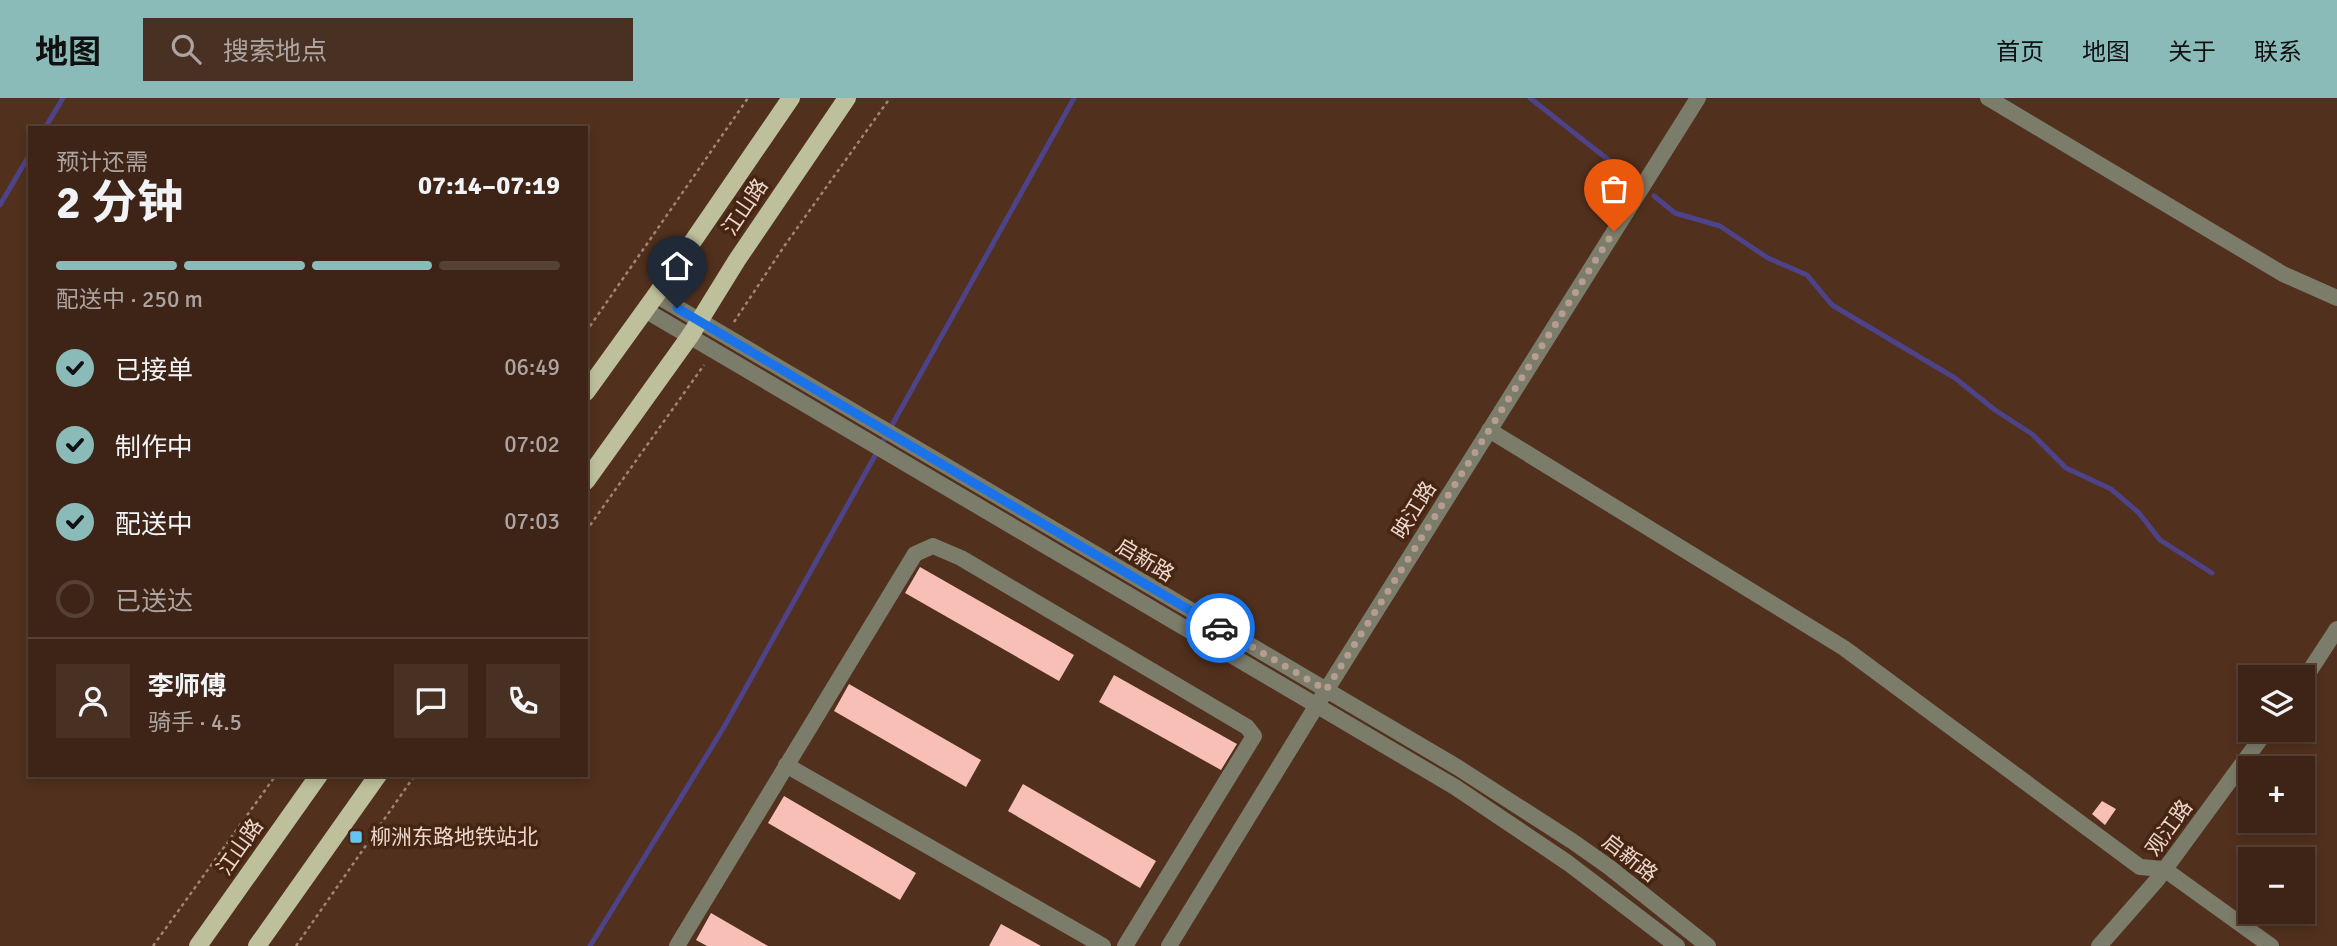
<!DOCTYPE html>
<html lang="zh">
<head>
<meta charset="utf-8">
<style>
	body { margin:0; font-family:Signika,"Noto Sans SC",sans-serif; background:#483023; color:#f1f3f6; height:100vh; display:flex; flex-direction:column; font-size:26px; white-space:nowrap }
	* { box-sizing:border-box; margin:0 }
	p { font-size:23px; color:#ada4a1 }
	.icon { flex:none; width:38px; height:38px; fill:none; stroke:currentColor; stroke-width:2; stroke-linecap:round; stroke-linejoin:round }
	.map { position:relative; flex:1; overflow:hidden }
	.drawer { position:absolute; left:28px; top:28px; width:560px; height:651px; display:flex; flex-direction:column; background:#3d2416; border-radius:0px; box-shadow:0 4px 10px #0003,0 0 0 2px #564135 }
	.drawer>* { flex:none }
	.fabs { position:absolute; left:2238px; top:567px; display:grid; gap:14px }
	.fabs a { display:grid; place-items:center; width:77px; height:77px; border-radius:0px; background:#3d2416; box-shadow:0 4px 10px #0003,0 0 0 2px #564135; font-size:35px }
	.pin { position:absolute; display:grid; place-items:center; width:60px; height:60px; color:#fff; margin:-72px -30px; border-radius:50% 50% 50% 0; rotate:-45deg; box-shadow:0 0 7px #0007 }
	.pin .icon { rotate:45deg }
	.courier { position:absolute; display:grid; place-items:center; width:70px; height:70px; margin:-35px; border:5px solid #1a73e8; border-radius:50%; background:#fff; color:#222; box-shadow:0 2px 9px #0007 }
	.overview em { font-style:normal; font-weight:700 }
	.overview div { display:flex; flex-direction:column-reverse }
	.overview { display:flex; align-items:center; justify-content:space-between; height:119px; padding:0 28px }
	h1 { font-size:46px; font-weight:700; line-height:52px }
	.bar { display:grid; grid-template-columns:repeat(4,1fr); gap:10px 7px; align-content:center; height:84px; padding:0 28px }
	.bar i { height:9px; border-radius:5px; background:#564135 }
	.bar .active { background:#8bbbb9 }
	.bar p { grid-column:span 4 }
	.line { display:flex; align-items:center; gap:18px; padding:0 28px; border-top:2px solid #564135 }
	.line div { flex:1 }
	.round { display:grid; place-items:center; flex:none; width:74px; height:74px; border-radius:0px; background:#483023 }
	ol { padding:0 28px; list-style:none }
	li { display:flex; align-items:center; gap:21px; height:77px }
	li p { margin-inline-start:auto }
	li .icon { padding:7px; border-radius:50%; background:#8bbbb9; color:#111; stroke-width:4 }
	li:last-child { color:#ada4a1 }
	li i { width:38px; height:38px; border:4px solid #564135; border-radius:50% }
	header { display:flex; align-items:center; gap:42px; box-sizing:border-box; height:98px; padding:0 35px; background:#8bbbb9; color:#111 }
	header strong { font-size:33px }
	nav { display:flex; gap:38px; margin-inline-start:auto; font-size:24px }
	.search { width:490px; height:63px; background:#483023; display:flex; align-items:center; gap:18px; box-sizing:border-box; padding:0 24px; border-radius:0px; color:#ada4a1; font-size:26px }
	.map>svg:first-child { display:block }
</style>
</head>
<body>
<header>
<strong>地图</strong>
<div class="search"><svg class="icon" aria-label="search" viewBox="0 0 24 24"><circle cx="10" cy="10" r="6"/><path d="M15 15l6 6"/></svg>搜索地点</div>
<nav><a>首页</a><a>地图</a><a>关于</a><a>联系</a></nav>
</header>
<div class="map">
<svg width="2337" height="848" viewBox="0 0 2337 848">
	<rect width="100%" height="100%" fill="#51301d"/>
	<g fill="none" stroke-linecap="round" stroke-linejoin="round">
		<!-- stream -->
		<path stroke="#4e4289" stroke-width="5" d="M 1530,0 L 1630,79
			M 45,30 L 63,0
			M 1654,98 L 1675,115 L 1720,128 L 1768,160 L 1807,177 L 1832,207 L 1955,280 L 1995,312 L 2032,336 L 2066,370 L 2111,391 L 2139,415 L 2160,442 L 2212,475
			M 0,107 L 30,56
			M 590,848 L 724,629 L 1074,0"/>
	</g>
	<!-- building -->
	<path fill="#f8bfb6" d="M 920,469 L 1074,557 L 1059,583 L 905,495 Z
		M 1114,577 L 1237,646 L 1221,672 L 1099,604 Z
		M 849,586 L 981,662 L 966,689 L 834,613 Z
		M 1023,686 L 1156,763 L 1140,790 L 1008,713 Z
		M 784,698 L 916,775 L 900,802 L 768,725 Z
		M 2102,703 L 2116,711 L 2105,727 L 2092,716 Z
		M 711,815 L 768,848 L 707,848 L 696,842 Z
		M 1001,826 L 1041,848 L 989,848 Z"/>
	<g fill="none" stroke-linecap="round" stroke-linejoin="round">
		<!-- path -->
		<path stroke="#a08576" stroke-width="2.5" stroke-dasharray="3.5 3.5" stroke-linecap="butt" d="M 734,224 L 785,147 L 890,0
			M 586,234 L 748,0
			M 586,433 L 704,267
			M 153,848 L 276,677
			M 296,848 L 415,677"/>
		<!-- minor -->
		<path stroke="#7c7c6b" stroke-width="16" d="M 1988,0 L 2283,176 L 2337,200
			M 656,197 L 1457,669 L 1572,743 L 1609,769 L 1708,848
			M 645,212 L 1455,689 L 1568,765 L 1677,848
			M 1489,332 L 1844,550 L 2140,769 L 2164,771 L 2271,848
			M 2303,583 L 2337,531
			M 786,667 L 1103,848
			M 677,848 L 915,456 L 933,448 L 961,460 L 1247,629 L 1254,638 L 1125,848
			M 1169,848 L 1317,607 L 1698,0
			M 2099,848 L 2157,782 L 2267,632"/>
		<!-- major -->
		<path stroke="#bebf9b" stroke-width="18" d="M 586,294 L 656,197 L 791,0
			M 586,383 L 690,238 L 737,162 L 847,0
			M 198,848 L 319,677
			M 257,848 L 378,677"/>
	</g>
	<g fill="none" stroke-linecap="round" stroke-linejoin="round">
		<!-- done -->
		<path stroke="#b69d8f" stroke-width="7" stroke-dasharray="0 12.6" d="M 1220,530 L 1326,592 L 1614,133"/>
		<!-- route -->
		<path stroke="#1a73e8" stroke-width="9" d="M 677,210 L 1220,530"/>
	</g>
	<!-- markers -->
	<rect fill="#65c5ee" stroke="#462513" stroke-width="2.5" x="349" y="732" width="14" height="14" rx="3.5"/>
	<g text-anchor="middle" stroke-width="7" stroke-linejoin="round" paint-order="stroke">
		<!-- street labels -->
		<g font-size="21" fill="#edd7cc" stroke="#462513">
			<text transform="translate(745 109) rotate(-56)" y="7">江山路</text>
			<text transform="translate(1414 412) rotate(-58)" y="7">映江路</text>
			<text transform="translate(1145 462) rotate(31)" y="7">启新路</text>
			<text transform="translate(2169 730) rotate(-54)" y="7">观江路</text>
			<text transform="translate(240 749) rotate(-55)" y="7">江山路</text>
			<text transform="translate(1630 760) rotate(38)" y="7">启新路</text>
		</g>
		<!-- poi labels -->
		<g font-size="21" fill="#edd7cc" stroke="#462513" text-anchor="start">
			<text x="370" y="746">柳洲东路地铁站北</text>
		</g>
	</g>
</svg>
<div class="fabs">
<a><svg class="icon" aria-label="layers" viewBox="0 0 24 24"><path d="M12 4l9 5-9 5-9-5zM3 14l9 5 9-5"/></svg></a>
<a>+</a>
<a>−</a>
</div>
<div class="pin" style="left:1614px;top:133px;background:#ea580c"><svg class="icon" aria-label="bag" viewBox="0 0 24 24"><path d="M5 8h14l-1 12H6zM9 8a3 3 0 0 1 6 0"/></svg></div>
<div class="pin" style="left:677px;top:210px;background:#1f2937"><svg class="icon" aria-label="home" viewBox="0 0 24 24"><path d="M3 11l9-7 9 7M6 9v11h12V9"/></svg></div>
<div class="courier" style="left:1220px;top:530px"><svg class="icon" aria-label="car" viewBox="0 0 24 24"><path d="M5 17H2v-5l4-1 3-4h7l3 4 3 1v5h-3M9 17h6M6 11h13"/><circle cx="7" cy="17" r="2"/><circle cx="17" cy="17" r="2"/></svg></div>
<section class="drawer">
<div class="overview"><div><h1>2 分钟</h1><p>预计还需</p></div><em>07:14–07:19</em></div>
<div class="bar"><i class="active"></i><i class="active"></i><i class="active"></i><i></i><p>配送中 · 250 m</p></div>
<ol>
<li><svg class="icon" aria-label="check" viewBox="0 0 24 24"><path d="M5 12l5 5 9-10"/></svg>已接单<p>06:49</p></li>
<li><svg class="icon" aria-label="check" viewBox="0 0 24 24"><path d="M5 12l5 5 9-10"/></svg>制作中<p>07:02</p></li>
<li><svg class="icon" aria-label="check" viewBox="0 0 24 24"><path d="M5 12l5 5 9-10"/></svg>配送中<p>07:03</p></li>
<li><i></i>已送达</li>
</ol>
<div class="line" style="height:126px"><a class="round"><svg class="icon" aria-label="person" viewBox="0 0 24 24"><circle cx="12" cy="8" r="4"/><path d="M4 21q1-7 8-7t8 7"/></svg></a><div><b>李师傅</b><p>骑手 · 4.5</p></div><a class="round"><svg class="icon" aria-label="chat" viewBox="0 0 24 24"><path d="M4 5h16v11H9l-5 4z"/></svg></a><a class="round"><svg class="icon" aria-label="phone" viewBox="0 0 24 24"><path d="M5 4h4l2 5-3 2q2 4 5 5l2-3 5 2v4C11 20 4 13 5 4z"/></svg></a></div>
</section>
</div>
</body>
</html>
